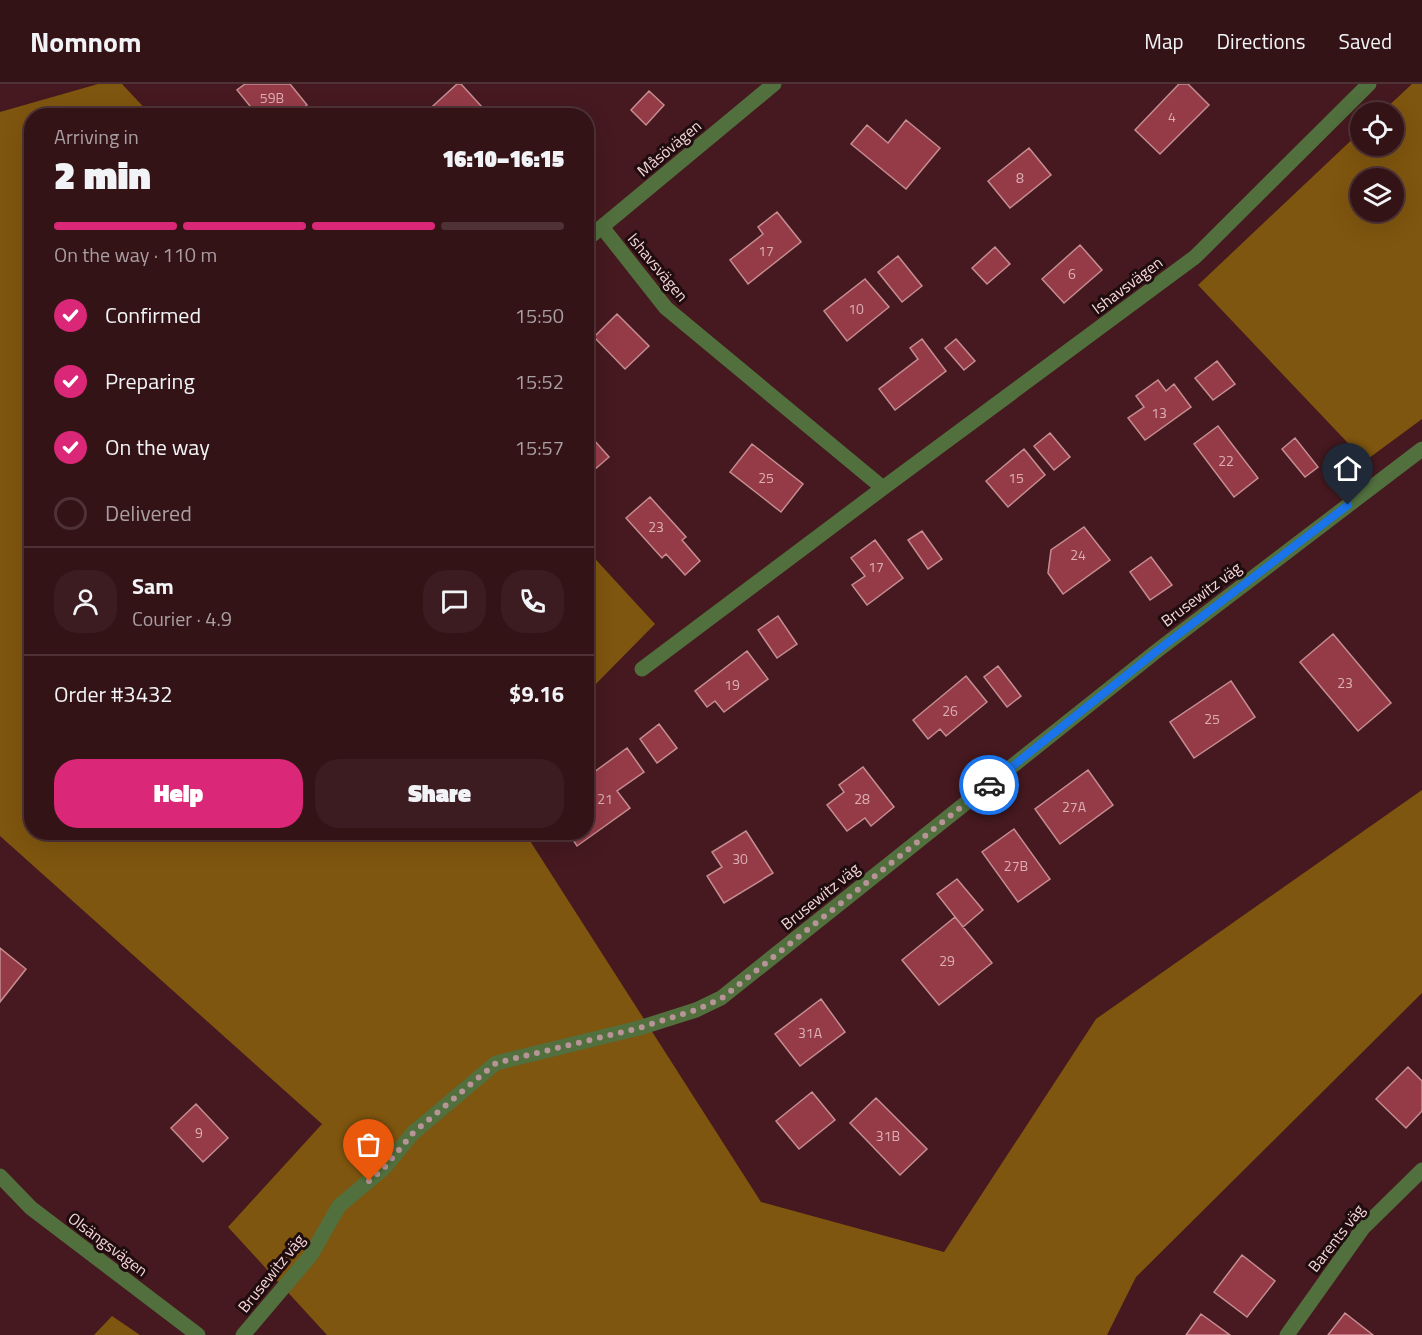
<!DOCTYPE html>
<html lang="en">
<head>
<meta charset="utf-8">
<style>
	body { margin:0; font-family:"Titillium Web",sans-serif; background:#3c1c20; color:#f1f3f6; height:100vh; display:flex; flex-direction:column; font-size:22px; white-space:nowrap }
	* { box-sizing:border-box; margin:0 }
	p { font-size:20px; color:#a99ea1 }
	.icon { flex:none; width:33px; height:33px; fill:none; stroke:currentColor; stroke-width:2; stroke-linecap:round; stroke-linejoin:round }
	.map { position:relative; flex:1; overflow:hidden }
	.side { position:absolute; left:24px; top:24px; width:570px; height:732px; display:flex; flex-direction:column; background:#341317; border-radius:24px; box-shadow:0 6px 24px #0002,0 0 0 2px #4e3236 }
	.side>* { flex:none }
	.tools { position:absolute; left:1350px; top:18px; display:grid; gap:12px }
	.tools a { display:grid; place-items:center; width:54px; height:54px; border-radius:50%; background:#341317; box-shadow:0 6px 24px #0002,0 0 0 2px #4e3236; font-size:30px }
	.pin { position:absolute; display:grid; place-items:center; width:51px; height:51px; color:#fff; margin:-62px -26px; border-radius:50% 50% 50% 0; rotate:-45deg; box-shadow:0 0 6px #0007 }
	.pin .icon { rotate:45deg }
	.courier { position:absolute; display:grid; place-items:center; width:60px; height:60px; margin:-30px; border:4px solid #1a73e8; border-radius:50%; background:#fff; color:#222; box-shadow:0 2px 8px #0007 }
	.headline em { font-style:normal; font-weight:800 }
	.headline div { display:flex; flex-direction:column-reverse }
	.headline { display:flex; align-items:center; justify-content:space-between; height:102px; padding:0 30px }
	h1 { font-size:39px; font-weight:800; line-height:45px }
	.bar { display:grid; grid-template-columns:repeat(4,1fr); gap:9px 6px; align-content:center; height:72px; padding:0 30px }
	.bar i { height:8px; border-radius:4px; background:#4e3236 }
	.bar .selected { background:#db2777 }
	.bar p { grid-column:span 4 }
	.line { display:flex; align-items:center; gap:15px; padding:0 30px; border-top:2px solid #4e3236 }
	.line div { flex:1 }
	.round { display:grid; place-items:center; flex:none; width:63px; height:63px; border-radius:24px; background:#3c1c20 }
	ol { padding:0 30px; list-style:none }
	li { display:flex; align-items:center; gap:18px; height:66px }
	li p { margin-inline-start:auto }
	li .icon { padding:6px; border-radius:50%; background:#db2777; color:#fff; stroke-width:4 }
	li:last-child { color:#a99ea1 }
	li i { width:33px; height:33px; border:3px solid #4e3236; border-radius:50% }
	.action { display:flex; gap:12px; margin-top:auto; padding:12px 30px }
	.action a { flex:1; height:69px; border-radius:24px; background:#db2777; color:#fff; font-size:24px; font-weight:800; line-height:69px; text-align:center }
	.action a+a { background:#3c1c20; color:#f1f3f6 }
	header { display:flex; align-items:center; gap:36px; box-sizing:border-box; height:84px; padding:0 30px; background:#341317; border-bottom:2px solid #4e3236 }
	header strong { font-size:28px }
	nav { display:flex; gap:33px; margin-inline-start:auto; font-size:21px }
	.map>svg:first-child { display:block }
</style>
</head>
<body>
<header>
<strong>Nomnom</strong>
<nav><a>Map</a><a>Directions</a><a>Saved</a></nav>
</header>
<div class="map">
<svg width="1422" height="1251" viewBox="0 0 1422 1251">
	<rect width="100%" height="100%" fill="#45191f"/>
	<!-- forest -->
	<path fill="#7f560f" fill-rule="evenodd" d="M 98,0 L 122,0 L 151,31 L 32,32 L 32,748 L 525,749 L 761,1118 L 944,1168 L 1096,935 L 1422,706 L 1422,909 L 1136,1193 L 1107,1251 L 327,1251 L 228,1143 L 322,1040 L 0,752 L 0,28 Z
		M 1412,0 L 1422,0 L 1422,335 L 1365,377 L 1198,201 L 1360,48 L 1360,62 L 1394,62 L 1394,28 L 1382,28 ZM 1394,94 L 1394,128 L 1360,128 L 1360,94 Z
		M 587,466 L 655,540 L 587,609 Z
		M 112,1232 L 140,1251 L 94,1251 Z"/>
	<!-- building -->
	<path fill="#953b48" stroke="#c58d91" stroke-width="1.5" d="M 245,0 L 290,0 L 307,21 L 294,32 L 274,32 L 269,26 L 263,32 L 258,32 L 237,6 Z
		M 457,0 L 461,0 L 482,23 L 472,32 L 422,32 Z
		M 1179,0 L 1188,0 L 1209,21 L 1160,70 L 1135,46 Z
		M 649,7 L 664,21 L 646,41 L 631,26 Z
		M 906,36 L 940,64 L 906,105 L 851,60 L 867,41 L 888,59 Z
		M 1029,64 L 1051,91 L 1010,124 L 988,97 Z
		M 777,128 L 801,158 L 748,200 L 730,176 L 763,150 L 758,143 Z
		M 1080,161 L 1102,186 L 1064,219 L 1042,195 Z
		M 995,163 L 1010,180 L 987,200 L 972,184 Z
		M 898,172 L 922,202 L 902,218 L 878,188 Z
		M 865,195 L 889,223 L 847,257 L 824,227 Z
		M 617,230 L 649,262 L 625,285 L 594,253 Z
		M 922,255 L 946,287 L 895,326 L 879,305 L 918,275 L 910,264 Z
		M 956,255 L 975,277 L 964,286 L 945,264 Z
		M 1217,277 L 1235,300 L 1213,316 L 1195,294 Z
		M 1158,296 L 1166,307 L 1174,300 L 1191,323 L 1145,356 L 1128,334 L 1144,323 L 1136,312 Z
		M 1218,342 L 1258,394 L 1234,413 L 1194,360 Z
		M 586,347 L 609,373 L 586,393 Z
		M 1050,349 L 1070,373 L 1054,386 L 1034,362 Z
		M 1295,354 L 1318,383 L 1305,393 L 1282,365 Z
		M 752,360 L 803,400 L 781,428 L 730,388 Z
		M 1024,365 L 1045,391 L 1008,423 L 986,397 Z
		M 650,413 L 686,453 L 682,456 L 700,477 L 685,491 L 666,470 L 662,474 L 626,434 Z
		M 1084,443 L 1110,476 L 1063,510 L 1048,489 L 1051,466 Z
		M 922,447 L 942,475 L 928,485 L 908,456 Z
		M 875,456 L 903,494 L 867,521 L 852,501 L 865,492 L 851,474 Z
		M 1151,473 L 1172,501 L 1150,516 L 1130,488 Z
		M 778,532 L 797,560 L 777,574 L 758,546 Z
		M 1333,550 L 1391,619 L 1358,647 L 1300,578 Z
		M 747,567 L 768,595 L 724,628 L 715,617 L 707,623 L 695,607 Z
		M 998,582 L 1021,612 L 1007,623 L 984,593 Z
		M 966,592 L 987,618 L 946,652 L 940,645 L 928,655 L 913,636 Z
		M 1231,597 L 1255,633 L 1194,674 L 1170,638 Z
		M 659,640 L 677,664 L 657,679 L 640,655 Z
		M 627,664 L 644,688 L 617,707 L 630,724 L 577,762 L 568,748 L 586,748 L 586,694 Z
		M 863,683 L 894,723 L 871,742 L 865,734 L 847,747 L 827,721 L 844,708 L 839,701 Z
		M 1088,686 L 1113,721 L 1060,760 L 1035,725 Z
		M 1014,745 L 1050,795 L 1018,818 L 982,768 Z
		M 746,747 L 773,789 L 724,819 L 707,792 L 722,783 L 712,768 Z
		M 957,795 L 983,826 L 963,843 L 937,810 Z
		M 955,833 L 992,879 L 939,921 L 902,876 Z
		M 0,864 L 26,885 L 0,918 Z
		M 821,915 L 845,948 L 800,982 L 775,950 Z
		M 1408,983 L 1422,997 L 1422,1027 L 1406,1044 L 1376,1015 Z
		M 812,1008 L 835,1036 L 799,1065 L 776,1037 Z
		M 876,1014 L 927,1065 L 900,1091 L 850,1039 Z
		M 196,1020 L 228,1054 L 203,1078 L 171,1044 Z
		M 1242,1171 L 1275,1197 L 1247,1233 L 1214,1208 Z
		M 1345,1229 L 1373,1251 L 1328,1251 Z
		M 1201,1230 L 1230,1251 L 1186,1251 Z"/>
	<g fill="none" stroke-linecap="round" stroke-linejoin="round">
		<!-- street -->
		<path stroke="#51703e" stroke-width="15" d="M 602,143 L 666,224 L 883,404 L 642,585
			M 586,156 L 774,0
			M 883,404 L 1195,173 L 1369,0
			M 0,1092 L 31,1124 L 198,1251
			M 243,1251 L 311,1171 L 339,1122 L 384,1084 L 413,1049 L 496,979 L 639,944 L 696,926 L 721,914 L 1158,566 L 1422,365
			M 1287,1251 L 1363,1144 L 1422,1086"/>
	</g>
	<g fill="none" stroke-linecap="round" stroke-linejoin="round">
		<!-- done -->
		<path stroke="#b79497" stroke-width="6" stroke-dasharray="0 10.8" d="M 369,1097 L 384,1084 L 413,1049 L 496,979 L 639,944 L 696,926 L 722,914 L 989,701"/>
		<!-- route -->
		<path stroke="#1a73e8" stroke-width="8" d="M 989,701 L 1158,566 L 1348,421"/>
	</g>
	<g text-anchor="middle" stroke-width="6" stroke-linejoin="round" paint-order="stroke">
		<!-- number labels -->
		<g font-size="14" fill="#dcafb4">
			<text x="272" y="19">59B</text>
			<text x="1172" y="38">4</text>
			<text x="1020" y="99">8</text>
			<text x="766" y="172">17</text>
			<text x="1072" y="195">6</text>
			<text x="856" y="230">10</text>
			<text x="1159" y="334">13</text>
			<text x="1226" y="382">22</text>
			<text x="766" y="399">25</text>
			<text x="1016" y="399">15</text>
			<text x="656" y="448">23</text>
			<text x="1078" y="476">24</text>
			<text x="876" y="488">17</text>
			<text x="1345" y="604">23</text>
			<text x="732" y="606">19</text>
			<text x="950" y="632">26</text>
			<text x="1212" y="640">25</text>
			<text x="605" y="720">21</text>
			<text x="862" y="720">28</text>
			<text x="1074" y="728">27A</text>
			<text x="740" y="780">30</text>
			<text x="1016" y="787">27B</text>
			<text x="947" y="882">29</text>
			<text x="810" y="954">31A</text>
			<text x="199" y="1054">9</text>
			<text x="888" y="1057">31B</text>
		</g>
		<!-- street labels -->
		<g font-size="16" fill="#f4d6d8" stroke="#1f0c0e">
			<text transform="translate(669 64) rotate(-40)" y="6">Måsövägen</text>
			<text transform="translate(658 183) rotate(50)" y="6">Ishavsvägen</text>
			<text transform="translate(1127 201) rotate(-37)" y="6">Ishavsvägen</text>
			<text transform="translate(1201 510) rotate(-37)" y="6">Brusewitz väg</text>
			<text transform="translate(820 812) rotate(-39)" y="6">Brusewitz väg</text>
			<text transform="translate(1336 1154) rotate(-52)" y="6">Barents väg</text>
			<text transform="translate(108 1160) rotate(37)" y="6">Olsängsvägen</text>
			<text transform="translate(271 1189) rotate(-51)" y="6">Brusewitz väg</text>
		</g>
	</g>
</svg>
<div class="tools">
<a><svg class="icon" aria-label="locate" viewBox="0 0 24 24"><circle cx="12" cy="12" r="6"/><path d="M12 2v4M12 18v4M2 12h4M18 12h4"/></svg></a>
<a><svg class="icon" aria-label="layers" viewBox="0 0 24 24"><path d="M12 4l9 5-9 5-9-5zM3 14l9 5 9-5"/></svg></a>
</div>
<div class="pin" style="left:369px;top:1097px;background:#ea580c"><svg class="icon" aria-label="bag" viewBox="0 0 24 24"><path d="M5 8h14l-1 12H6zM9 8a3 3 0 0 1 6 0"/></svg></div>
<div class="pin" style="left:1348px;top:421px;background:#1f2937"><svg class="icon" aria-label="home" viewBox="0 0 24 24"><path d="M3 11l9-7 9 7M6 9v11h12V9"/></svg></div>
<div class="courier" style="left:989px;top:701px"><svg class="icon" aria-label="car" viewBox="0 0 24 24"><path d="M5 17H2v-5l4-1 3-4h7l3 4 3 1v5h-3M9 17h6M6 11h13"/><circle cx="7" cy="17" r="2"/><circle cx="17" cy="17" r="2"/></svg></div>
<section class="side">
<div class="headline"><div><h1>2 min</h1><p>Arriving in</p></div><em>16:10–16:15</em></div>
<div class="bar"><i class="selected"></i><i class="selected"></i><i class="selected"></i><i></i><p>On the way · 110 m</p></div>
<ol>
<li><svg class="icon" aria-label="check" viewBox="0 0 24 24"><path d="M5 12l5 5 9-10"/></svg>Confirmed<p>15:50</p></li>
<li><svg class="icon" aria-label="check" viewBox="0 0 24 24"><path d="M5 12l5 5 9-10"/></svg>Preparing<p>15:52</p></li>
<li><svg class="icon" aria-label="check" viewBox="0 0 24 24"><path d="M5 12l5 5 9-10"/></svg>On the way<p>15:57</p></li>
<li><i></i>Delivered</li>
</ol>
<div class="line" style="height:108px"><a class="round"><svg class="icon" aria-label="person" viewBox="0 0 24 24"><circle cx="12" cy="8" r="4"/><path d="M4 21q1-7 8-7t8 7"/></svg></a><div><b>Sam</b><p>Courier · 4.9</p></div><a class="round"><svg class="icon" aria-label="chat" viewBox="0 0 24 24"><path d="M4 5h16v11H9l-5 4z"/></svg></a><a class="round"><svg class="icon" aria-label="phone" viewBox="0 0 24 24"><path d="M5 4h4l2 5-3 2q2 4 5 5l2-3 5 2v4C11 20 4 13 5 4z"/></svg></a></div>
<div class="line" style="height:78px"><div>Order #3432</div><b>$9.16</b></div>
<div class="action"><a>Help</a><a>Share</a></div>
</section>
</div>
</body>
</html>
